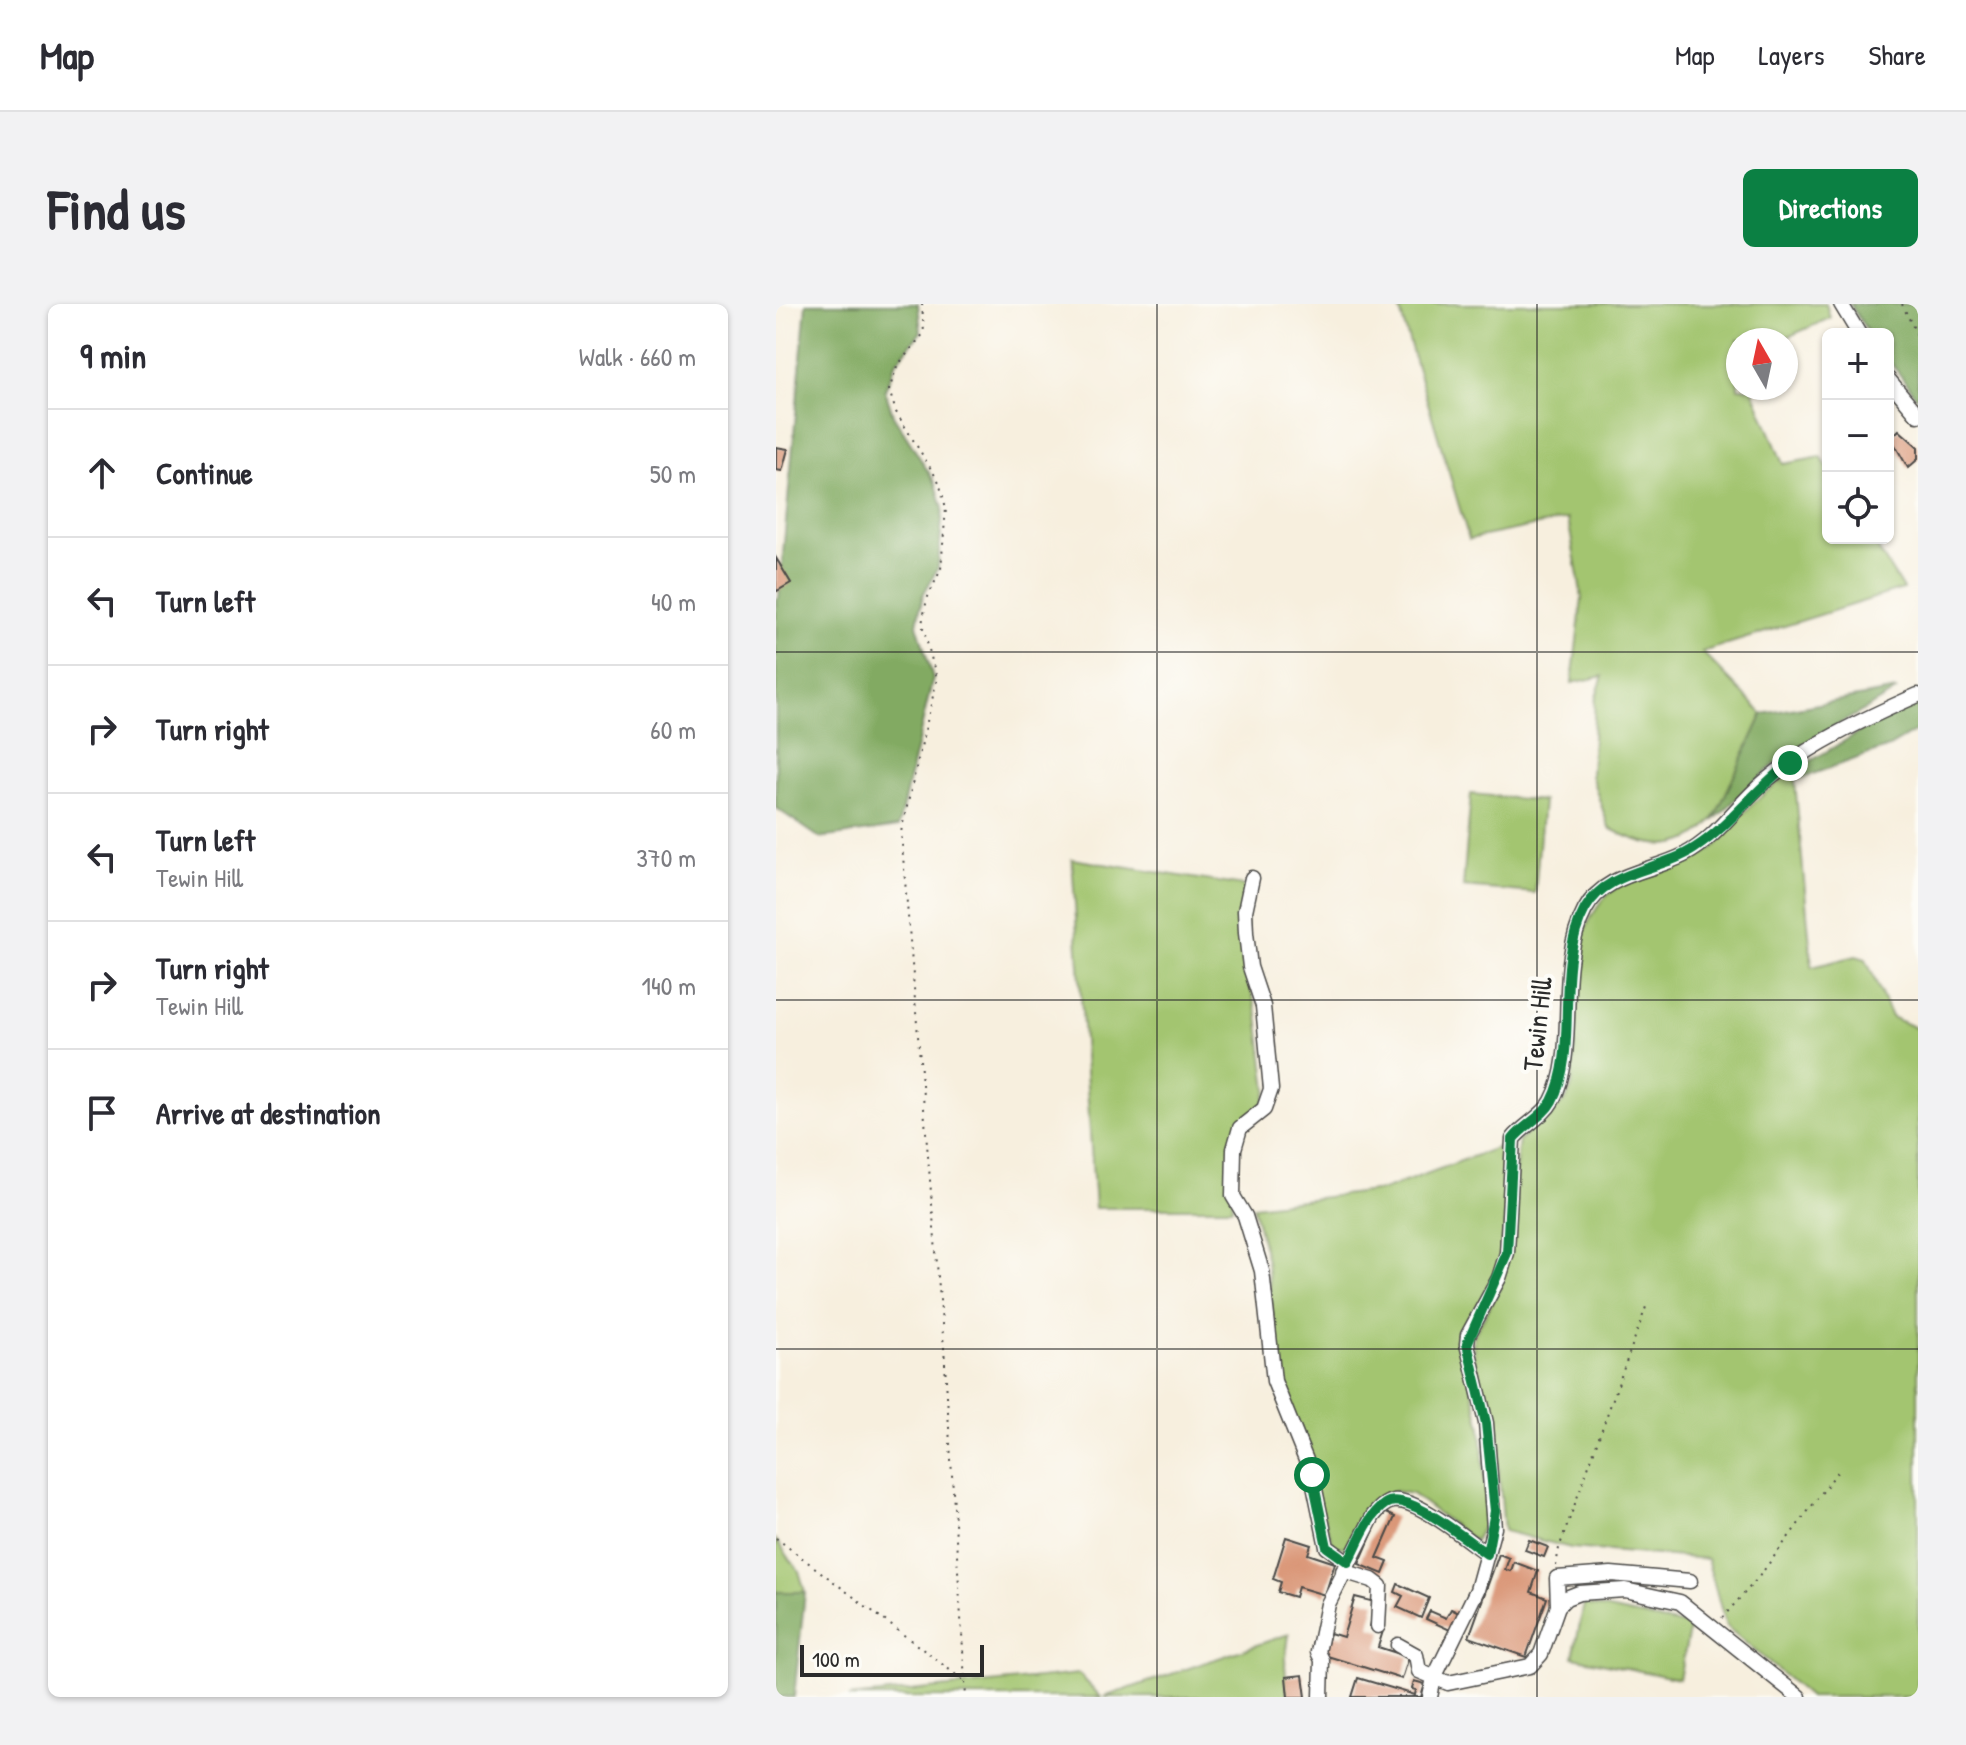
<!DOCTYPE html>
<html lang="en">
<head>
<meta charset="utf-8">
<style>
  body { margin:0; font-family:"Patrick Hand",sans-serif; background:#f2f2f3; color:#2b2b33 }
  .controls { position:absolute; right:24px; top:24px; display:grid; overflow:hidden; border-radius:12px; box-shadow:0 2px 6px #0004 }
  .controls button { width:72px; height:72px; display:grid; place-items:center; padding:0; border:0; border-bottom:2px solid #e1e1e2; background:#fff; color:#2b2b33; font:40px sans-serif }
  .compass { position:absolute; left:950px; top:24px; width:72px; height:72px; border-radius:50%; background:#fff; box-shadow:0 2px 6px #0004; rotate:351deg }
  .scale { position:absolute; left:24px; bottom:20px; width:184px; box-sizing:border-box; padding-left:8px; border:4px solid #2b2b2b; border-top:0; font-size:22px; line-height:28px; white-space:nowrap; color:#2b2b2b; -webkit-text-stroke:6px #fdfcf7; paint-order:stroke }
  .stop { position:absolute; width:24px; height:24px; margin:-18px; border:6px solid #0b8043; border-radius:50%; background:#fff }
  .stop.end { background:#0b8043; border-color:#fff; box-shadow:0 2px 8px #0008 }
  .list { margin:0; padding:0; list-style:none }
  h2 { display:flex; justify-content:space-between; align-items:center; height:104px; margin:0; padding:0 32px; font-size:34px }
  h2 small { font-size:26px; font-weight:400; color:#7c7c81 }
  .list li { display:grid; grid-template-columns:52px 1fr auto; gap:24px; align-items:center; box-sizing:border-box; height:128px; padding:0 32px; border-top:2px solid #e1e1e2 }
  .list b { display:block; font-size:30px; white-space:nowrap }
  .list p { margin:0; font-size:26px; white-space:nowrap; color:#7c7c81 }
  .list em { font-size:26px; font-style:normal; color:#7c7c81 }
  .icon { flex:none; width:44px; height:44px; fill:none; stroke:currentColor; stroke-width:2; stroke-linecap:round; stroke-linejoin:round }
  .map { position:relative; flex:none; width:1142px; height:1393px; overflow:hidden; border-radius:12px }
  header { display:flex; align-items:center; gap:48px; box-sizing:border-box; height:112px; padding:0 40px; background:#fff; border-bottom:2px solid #e1e1e2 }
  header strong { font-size:38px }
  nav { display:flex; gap:44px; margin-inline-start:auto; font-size:28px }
  .intro { display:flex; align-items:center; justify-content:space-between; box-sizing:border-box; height:192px; padding:0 48px }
  h1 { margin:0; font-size:56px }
  .button { padding:20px 36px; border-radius:12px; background:#0b8043; color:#fff; font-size:28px; font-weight:700 }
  main { display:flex; gap:48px; padding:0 48px }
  aside { flex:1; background:#fff; border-radius:12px; box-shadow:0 2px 6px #0004 }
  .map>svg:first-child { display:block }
</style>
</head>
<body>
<header>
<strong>Map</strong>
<nav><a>Map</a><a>Layers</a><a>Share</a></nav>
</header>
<div class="intro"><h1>Find us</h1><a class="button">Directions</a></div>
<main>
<aside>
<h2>9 min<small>Walk · 660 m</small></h2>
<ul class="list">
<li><svg class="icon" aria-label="ahead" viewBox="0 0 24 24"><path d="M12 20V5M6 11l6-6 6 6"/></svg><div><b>Continue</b></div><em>50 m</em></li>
<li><svg class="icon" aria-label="left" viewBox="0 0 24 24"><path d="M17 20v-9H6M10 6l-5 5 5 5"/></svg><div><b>Turn left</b></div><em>40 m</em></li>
<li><svg class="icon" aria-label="right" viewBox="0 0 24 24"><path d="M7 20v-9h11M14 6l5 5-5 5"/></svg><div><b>Turn right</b></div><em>60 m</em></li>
<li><svg class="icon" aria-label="left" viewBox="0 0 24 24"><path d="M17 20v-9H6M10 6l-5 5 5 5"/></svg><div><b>Turn left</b><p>Tewin Hill</p></div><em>370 m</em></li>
<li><svg class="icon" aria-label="right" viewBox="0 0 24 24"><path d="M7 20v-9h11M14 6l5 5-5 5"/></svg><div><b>Turn right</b><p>Tewin Hill</p></div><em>140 m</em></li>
<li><svg class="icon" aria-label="arrive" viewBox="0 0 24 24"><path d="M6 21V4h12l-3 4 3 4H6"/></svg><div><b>Arrive at destination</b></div></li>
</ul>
</aside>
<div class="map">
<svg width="1142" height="1393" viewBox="0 0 1142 1393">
  <rect width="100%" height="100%" fill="#fdfcf7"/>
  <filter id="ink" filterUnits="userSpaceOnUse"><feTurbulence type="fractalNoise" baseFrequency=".0125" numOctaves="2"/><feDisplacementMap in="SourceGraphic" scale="16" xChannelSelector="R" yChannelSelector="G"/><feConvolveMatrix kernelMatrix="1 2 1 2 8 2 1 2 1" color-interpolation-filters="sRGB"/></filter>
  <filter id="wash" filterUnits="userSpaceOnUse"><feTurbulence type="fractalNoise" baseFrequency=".006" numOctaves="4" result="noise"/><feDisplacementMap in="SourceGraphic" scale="32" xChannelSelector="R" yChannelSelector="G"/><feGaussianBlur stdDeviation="1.8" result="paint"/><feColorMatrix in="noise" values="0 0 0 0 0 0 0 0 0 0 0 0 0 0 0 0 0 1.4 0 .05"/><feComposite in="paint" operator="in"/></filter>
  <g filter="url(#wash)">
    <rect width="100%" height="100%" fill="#f7efde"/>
    <g fill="#a3c56f" stroke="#67784d" stroke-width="2">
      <path d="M622,0h428l4,14 -49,22h-43v48h14l31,76 38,-7 7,11v70h43l32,51 -201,63 61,62c-36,77 -49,169 -154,114l-18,-53 4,-75 8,-24 -31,7 10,-85 -14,-79 -99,20z"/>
      <path d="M1018,467l18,196 44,-11 10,3 25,58 27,12v668h-109l-83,-71 -19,-67 -136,-11 -67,-17 -8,-91 -22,-81 -1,-22 27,-49 19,-147 47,-41 6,-14 9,-145c31,-90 85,-49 138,-98 7,-6 13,-16 19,-24 17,-18 35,-34 56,-48z"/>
      <path d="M695,490l72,7 -8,92 -72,-6z"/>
      <path d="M296,555l172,27 6,100 8,30 9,74 -4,14 -25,20 -6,84h-137z"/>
      <path d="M728,841l1,83 -8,44 -37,64 21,92 6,90 -12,23 -63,-47 -18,-3 -28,19 -20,37h-12l-54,-161 -13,-125 -14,-55 130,-16z"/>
      <path d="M0,1236l23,31 6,21h-29z"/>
      <path d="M808,1300l106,22 -11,53 -106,-22z"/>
      <path d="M513,1330l-4,31 3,32h-184z"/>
      <path d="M303,1370l22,23h-252z"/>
    </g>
    <g fill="#82aa62" stroke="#566a46" stroke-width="2">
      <path d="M30,0h112l3,28 -26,32 -10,26 8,25 43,69 7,24 -5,60 -15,27 -6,29 16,54 -35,149 -78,11 -44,-30v-209l3,-2z"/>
      <path d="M1074,0h68v95l-30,-40v-25h-19z"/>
      <path d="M1121,386c-33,22 -70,39 -103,61 -30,19 -55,46 -81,70l50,-107z"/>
      <path d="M1142,398v28l-29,17 -93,33 -2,-9 84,-50z"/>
      <path d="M0,1288h29l-11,105h-18z"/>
    </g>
    <g id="blocks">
      <g fill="#da9778">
        <path d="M1123,126l19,17v12l-10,9 -17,-30z"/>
        <path d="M0,143l12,2 -6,22 -6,-1z"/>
        <path d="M0,254l15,25 -14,8 -1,-2z"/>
        <path d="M606,1207l13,6 -18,41 11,4 -5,12 -24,-10z"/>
        <path d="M510,1233l25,8 -3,9 27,9 -10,32 -27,-8 -3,10 -17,-5 3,-10 -8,-3z"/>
        <path d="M753,1236l19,7 -4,10 -19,-7z"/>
        <path d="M723,1250l10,4 -4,12 6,1 3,-9 24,9 -7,21 16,6 -21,59 -57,-20z"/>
        <path d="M622,1280l31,14 -8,20 -24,-11 6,-11 -8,-4z"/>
        <path d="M579,1293l20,5 -5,25 13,4 -5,16 31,10 -7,22 -78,-24 6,-22 13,4z"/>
        <path d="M675,1305l8,4 -9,17 -24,-11 4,-8 16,7z"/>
        <path d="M527,1371l3,22h-18l-2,-20z"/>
        <path d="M582,1374l57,17 1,-5 -4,-1 2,-8 11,3 -4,13h-69z"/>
      </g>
    </g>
  </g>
  <g filter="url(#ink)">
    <use href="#blocks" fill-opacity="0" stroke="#4a4846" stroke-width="2"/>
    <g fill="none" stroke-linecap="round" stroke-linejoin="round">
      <g stroke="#4a4846" stroke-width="17">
        <g id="minor">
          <path d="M1065,0l18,30"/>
          <path d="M1112,75l30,36"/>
          <path d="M476,574l-7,33 1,22 4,34 13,39 8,83 -7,20 -24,19 -6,21 -1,47 12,20 17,55 12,110 38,94 15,72 21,15"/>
          <path d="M567,1267l29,9 8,6 -2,40"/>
          <path d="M782,1302l-1,-28 54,-4 79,7"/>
          <path d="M622,1341l18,10 3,16 29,12 82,-17 11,-12 17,-48 8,-8 13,-5 46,-3 55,12 119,95"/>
          <path d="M545,1393l1,-37 -4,-8 10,-48 45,-88c6,-7 11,-13 20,-15 24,-3 74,39 94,53"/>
          <path d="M654,1393l4,-19 43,-88 17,-62 -8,-105 -19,-79 1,-9 31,-57 8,-25 6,-114c11,-14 31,-23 39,-38 28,-53 2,-132 33,-191 19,-37 66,-38 99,-55 33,-17 52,-49 80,-73 44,-37 102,-64 154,-87"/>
        </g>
      </g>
      <g stroke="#4a4846" stroke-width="2" stroke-dasharray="2 6" stroke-linecap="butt">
        <path d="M146,0l2,29 -27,33 -8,24 7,22 43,70 7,26 -5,61 -14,30 -5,25 15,55 -36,153 43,516 22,349"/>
        <path d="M1126,0l16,33"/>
        <path d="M0,1234l187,142"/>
        <path d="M780,1262l3,-18 87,-241"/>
        <path d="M946,1314l36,-40 80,-107"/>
      </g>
      <use href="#minor" stroke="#fff" stroke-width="14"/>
    </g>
  </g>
  <g fill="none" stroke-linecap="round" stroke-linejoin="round" filter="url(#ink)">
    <path stroke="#0b8043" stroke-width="10" d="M536,1171l15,72 21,15c10,-18 19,-46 37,-58 22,-15 82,37 102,50l8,-43 -9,-88 -19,-79 40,-91 6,-114c11,-14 31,-23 39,-38 28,-54 1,-133 33,-192 22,-40 76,-38 110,-61 36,-23 61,-60 95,-85"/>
  </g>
  <path fill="none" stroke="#2b2b2b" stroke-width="2" stroke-opacity="0.55" d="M381,0v1393M761,0v1393M0,348h1142M0,696h1142M0,1045h1142"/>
  <g text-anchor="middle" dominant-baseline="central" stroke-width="8" stroke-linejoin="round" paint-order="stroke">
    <g font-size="28" fill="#2b2b2b" stroke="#fdfcf7">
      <text transform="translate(761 720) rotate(-84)">Tewin Hill</text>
    </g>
  </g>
</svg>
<div class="controls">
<button>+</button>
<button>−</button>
<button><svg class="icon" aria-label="locate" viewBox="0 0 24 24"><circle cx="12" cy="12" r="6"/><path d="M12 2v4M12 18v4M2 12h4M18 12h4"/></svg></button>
</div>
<svg class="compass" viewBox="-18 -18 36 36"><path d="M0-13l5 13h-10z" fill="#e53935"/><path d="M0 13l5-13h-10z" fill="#7c7c81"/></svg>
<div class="scale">100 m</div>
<div class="stop" style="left:536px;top:1171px"></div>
<div class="stop end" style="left:1014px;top:459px"></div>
</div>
</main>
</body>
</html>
